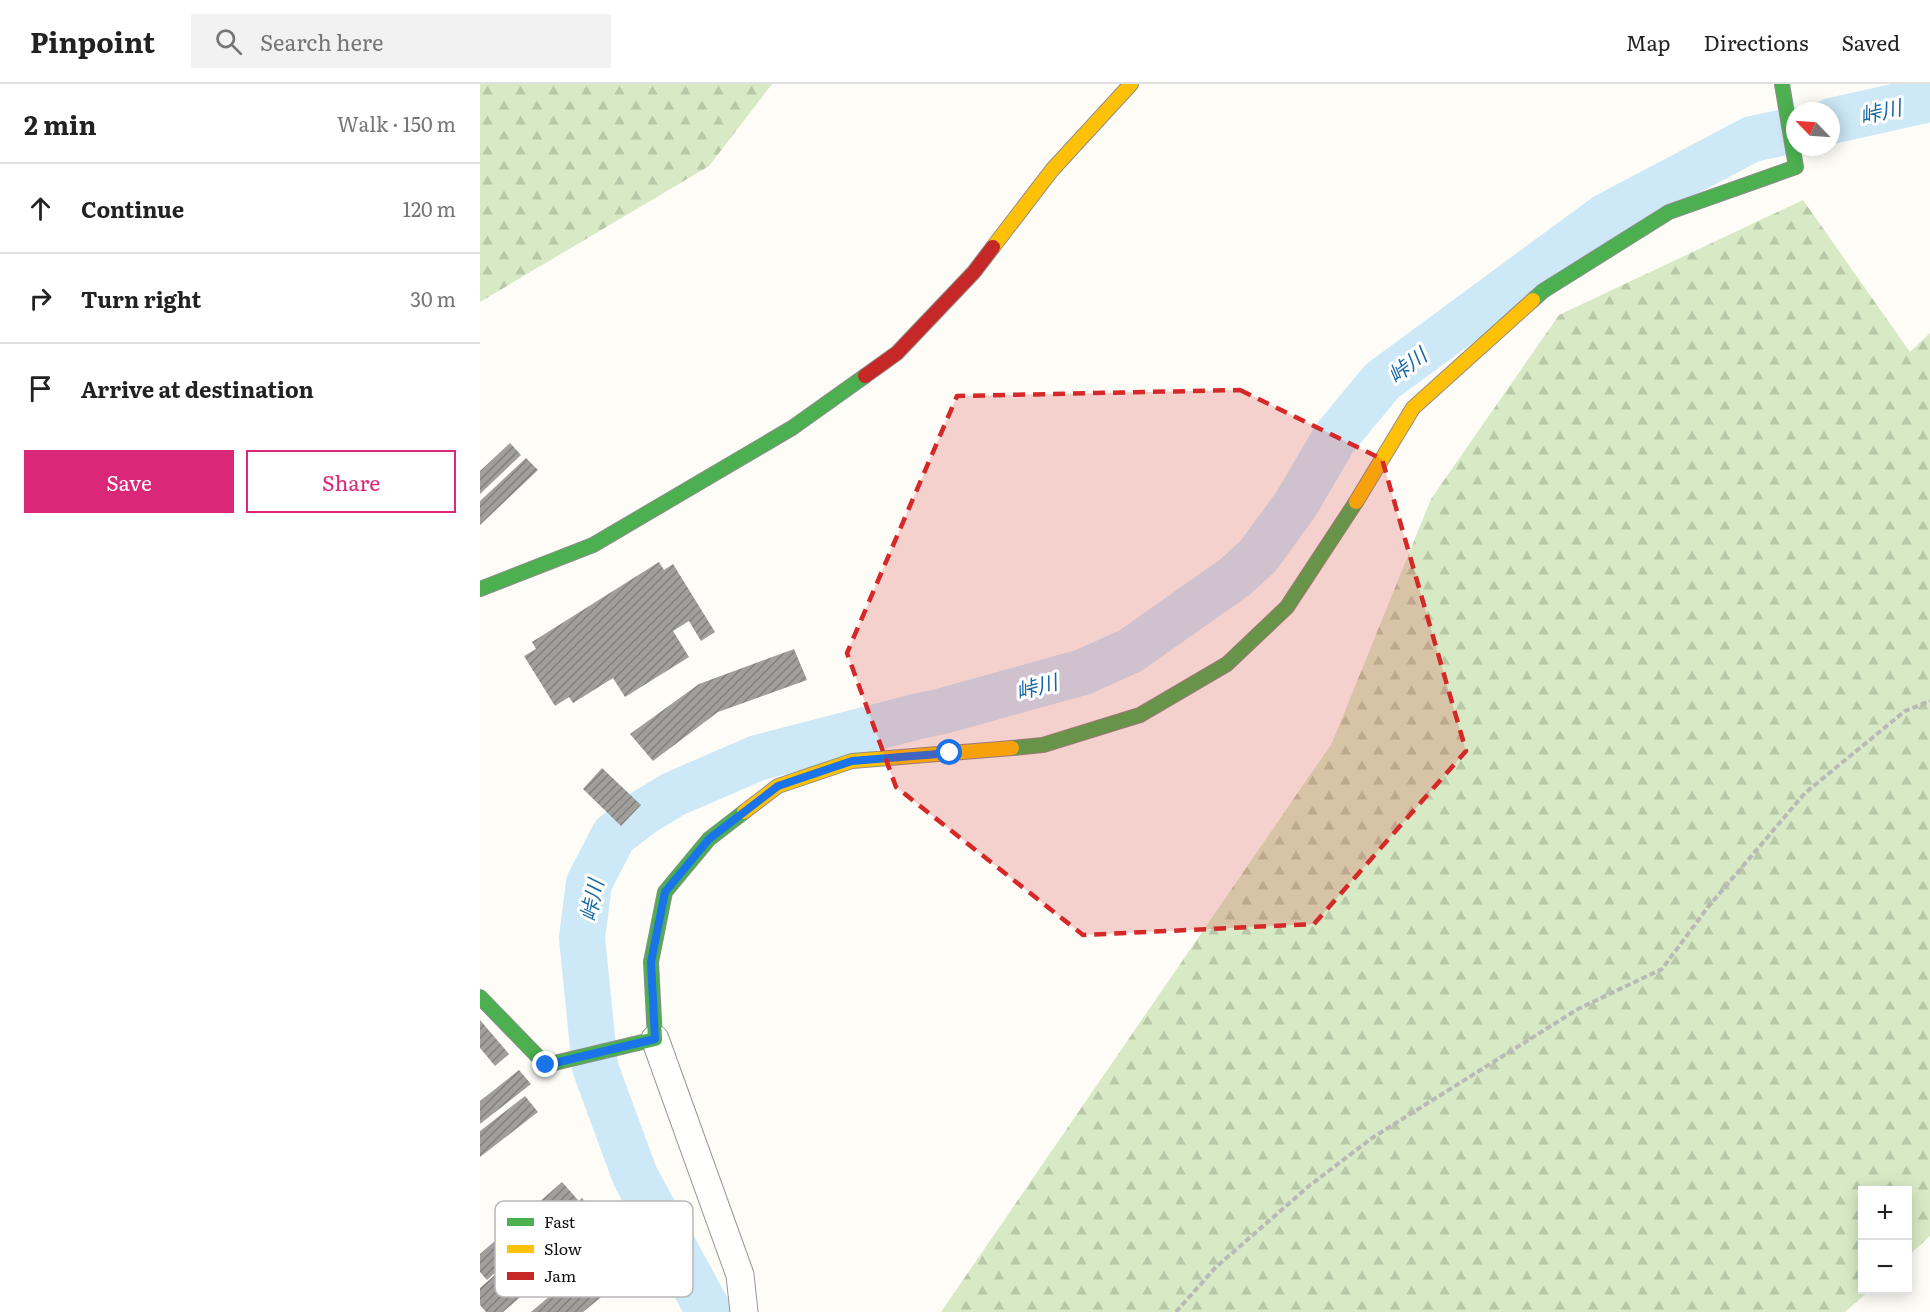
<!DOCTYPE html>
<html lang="en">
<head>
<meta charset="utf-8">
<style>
  body { margin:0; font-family:Literata,"Noto Sans JP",serif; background:#f2f2f2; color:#222 }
  .controls { position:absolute; right:18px; bottom:18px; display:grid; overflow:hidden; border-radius:0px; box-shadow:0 3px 15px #0003 }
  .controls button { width:54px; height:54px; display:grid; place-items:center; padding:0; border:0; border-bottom:2px solid #e0e0e0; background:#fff; color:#222; font:30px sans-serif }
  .compass { position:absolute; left:1306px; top:18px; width:54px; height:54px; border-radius:50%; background:#fff; box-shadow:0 3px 15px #0003; rotate:295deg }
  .stop { position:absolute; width:18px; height:18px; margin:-14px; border:4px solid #1a73e8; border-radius:50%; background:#fff }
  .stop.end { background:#1a73e8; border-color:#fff; box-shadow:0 2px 6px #0008 }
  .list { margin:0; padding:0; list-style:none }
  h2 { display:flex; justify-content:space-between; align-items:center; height:78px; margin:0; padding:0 24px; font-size:26px }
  h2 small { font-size:20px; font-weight:400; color:#767676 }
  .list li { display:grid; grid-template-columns:39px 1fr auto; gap:18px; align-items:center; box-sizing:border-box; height:90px; padding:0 24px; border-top:2px solid #e0e0e0 }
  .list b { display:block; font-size:22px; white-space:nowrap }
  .list em { font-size:20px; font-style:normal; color:#767676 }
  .actions { display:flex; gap:12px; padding:18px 24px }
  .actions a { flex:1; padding:14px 0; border:2px solid #db2777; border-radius:0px; text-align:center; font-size:21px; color:#db2777 }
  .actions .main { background:#db2777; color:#fff }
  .icon { flex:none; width:33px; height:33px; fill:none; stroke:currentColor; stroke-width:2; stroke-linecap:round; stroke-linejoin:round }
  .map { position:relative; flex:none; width:1450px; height:1228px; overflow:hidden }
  header { display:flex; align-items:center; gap:36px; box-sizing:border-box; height:84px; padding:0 30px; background:#fff; border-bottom:2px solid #e0e0e0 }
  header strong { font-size:28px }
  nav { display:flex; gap:33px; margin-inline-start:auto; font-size:21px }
  .search { width:420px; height:54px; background:#f2f2f2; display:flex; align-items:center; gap:15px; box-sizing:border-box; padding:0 21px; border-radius:0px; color:#767676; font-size:22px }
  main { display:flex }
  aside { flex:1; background:#fff }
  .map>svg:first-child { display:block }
</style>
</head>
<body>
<header>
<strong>Pinpoint</strong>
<div class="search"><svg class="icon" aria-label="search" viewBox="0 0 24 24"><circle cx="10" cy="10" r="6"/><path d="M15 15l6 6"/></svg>Search here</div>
<nav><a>Map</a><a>Directions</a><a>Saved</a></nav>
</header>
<main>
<aside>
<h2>2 min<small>Walk · 150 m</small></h2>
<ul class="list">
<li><svg class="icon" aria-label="ahead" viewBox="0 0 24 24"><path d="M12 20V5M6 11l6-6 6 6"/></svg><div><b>Continue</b></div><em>120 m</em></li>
<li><svg class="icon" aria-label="right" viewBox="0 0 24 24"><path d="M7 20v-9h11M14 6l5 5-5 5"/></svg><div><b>Turn right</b></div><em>30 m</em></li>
<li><svg class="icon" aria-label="arrive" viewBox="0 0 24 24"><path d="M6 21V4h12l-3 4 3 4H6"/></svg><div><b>Arrive at destination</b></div></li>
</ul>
<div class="actions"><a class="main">Save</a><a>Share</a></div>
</aside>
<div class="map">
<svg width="1450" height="1228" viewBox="0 0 1450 1228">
  <defs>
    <pattern id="forest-firs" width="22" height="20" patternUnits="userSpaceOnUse" patternTransform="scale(1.5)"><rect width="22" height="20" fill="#d8eac5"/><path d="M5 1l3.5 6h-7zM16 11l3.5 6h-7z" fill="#b8c8a8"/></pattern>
    <pattern id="building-hatch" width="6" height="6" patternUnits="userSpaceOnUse" patternTransform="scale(1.5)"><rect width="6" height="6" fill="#a19f9c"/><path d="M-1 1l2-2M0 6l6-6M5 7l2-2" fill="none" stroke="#82807e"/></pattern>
  </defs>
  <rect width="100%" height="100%" fill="#fdfcf7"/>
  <g fill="url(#forest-firs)">
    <path d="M0,0h292l-63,82 -229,136z"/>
    <path d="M1323,116l107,152 20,-19v903l-22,20v-66h-46v100h8l-25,22h-904l391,-569 99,-244 128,-184z"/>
  </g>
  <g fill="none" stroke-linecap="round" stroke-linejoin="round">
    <g stroke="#cde8f7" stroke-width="46">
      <path d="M1351,37l99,-22"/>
      <path d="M229,1228l-74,-136 -40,-109 -13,-129 7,-55 25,-48 30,-23 30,-18 83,-36 162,-42 20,-4 144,-40 47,-21 105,-74 23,-21 38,-52 38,-65 48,-58 224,-165 146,-77 43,-9"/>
    </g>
  </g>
  <g fill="url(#building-hatch)">
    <path d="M30,359l11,12 -41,39v-23z"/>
    <path d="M46,374l12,12 -58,55v-24z"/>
    <path d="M179,478l5,8 9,-6 42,68 -14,9 -12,-20 -16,10 16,26 -64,40 -12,-19 -40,25 -4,-6 -14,9 -31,-50 12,-7 -4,-7z"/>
    <path d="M314,565l13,31 -89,32 -65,49 -23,-27 69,-50z"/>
    <path d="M122,684l39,37 -20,21 -38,-37z"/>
    <path d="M0,936l29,34 -14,12 -15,-18z"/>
    <path d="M39,986l12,14 -51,40v-23z"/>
    <path d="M45,1012l13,16 -58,45v-26z"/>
    <path d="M82,1098l16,18 -91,80 -7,-8v-18z"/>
    <path d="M102,1114l22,26 -101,88h-17l-6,-7v-17z"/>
    <path d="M109,1179l22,26 -28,23h-52z"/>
  </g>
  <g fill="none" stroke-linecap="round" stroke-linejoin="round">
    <g stroke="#979795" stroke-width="29">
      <path id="street" d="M175,955l85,236 4,37"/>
    </g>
    <g stroke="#8e8d8b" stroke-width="16">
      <g id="fast">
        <path d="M1053,216l10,-9 126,-79 127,-45 -14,-83"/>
        <path d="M0,505l113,-44 199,-117 73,-52"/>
        <path d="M532,664l31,-3 97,-30 87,-51 60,-57 69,-105"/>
        <path d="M0,913l66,68 109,-26 -4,-77 14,-70 44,-53 35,-27"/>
      </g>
    </g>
    <g stroke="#8e8d8b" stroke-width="16">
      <g id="slow">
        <path d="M513,163l59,-77 79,-86"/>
        <path d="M876,418l57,-94 120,-108"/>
        <path d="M264,728l34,-26 74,-25 160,-13"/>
      </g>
    </g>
    <g stroke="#8e8d8b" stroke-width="16">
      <path id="jam" d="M385,292l32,-23 77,-81 19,-25"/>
    </g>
    <path stroke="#b9b9b8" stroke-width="4" stroke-dasharray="6 3" stroke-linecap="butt" d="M696,1228l39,-44 94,-82 63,-48 206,-129 84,-40 46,-62 97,-114 100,-82 25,-10"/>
    <use href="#street" stroke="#fffffe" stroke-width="27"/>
    <use href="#fast" stroke="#4caf50" stroke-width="14"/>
    <use href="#slow" stroke="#ffc107" stroke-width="14"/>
    <use href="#jam" stroke="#c62828" stroke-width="14"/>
  </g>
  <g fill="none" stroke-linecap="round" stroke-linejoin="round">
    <path stroke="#1a73e8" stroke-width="8" d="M66,981l109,-26 -4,-77 14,-70 44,-53 69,-53 74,-25 98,-8"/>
  </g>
  <path fill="#d62828" fill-opacity="0.2" stroke="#d62828" stroke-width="4.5" stroke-dasharray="12 8" stroke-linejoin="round" d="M760,306l142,69 84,292 -152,173 -231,11 -187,-148 -49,-134 110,-257z"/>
  <g text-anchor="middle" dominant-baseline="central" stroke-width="6" stroke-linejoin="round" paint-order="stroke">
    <g font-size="21" font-style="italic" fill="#1768a6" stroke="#fff">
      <text transform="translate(1400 26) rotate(-13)">峠川</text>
      <text transform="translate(926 280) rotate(-37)">峠川</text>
      <text transform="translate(556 601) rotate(-15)">峠川</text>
      <text transform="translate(110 816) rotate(-78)">峠川</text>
    </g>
  </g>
  <rect x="15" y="1117" width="198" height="96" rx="9" fill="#fff" stroke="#b8b8b8" stroke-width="1.5"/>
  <rect x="27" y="1134" width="27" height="8" fill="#4caf50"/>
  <rect x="27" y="1161" width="27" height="8" fill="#ffc107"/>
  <rect x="27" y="1188" width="27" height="8" fill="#c62828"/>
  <g font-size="16" fill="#111">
    <text x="64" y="1144">Fast</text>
    <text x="64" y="1171">Slow</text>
    <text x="64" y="1198">Jam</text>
  </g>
</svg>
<div class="controls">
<button>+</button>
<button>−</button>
</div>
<svg class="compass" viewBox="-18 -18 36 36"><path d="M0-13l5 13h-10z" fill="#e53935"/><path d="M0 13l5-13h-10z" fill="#767676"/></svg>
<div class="stop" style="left:470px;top:669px"></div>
<div class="stop end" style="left:66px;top:981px"></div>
</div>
</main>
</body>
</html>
